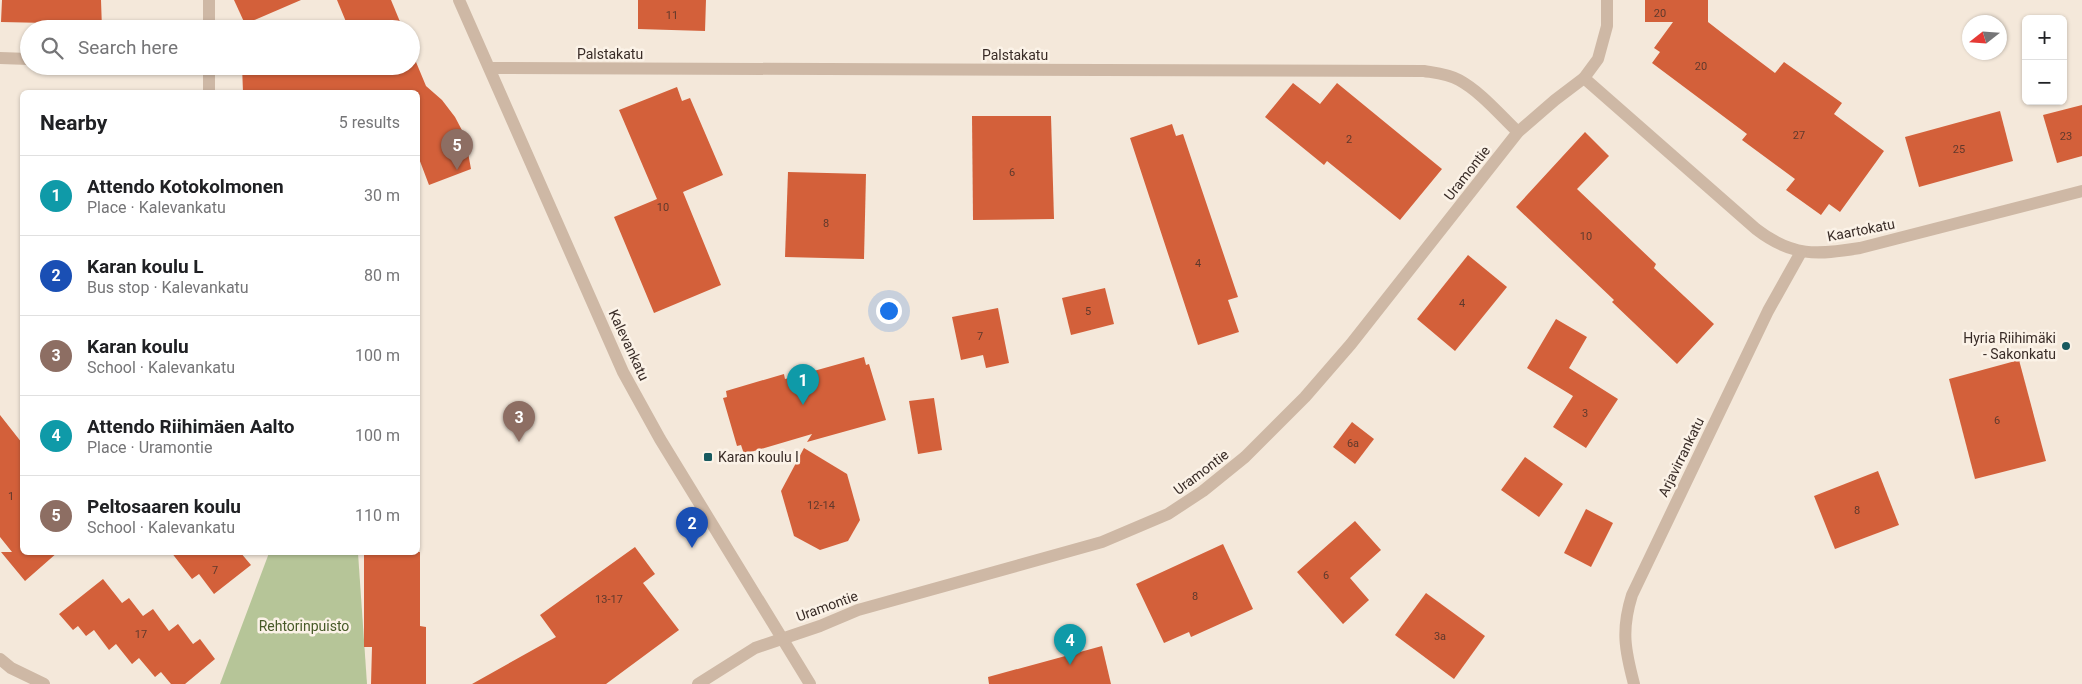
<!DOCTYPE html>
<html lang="en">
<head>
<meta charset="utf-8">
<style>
  body { margin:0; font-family:Roboto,sans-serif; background:#f2f2f2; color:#202124 }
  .controls { position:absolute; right:15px; top:15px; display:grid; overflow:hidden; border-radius:8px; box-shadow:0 1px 4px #0004 }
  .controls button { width:45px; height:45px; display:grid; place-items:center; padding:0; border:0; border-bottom:1px solid #e0e0e0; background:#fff; color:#202124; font:25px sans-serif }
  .compass { position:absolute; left:1962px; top:15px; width:45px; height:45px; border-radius:50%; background:#fff; box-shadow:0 1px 4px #0004; rotate:253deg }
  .you { position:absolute; left:888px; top:310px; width:18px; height:18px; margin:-12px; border:4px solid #fff; border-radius:50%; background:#1a73e8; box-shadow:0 0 0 8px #1a73e833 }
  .badge { display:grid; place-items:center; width:32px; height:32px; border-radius:50%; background:#185a5f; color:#fff; font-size:16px; font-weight:700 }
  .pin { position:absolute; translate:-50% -41px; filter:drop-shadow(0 1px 2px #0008) }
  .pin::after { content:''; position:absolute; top:26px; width:18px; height:15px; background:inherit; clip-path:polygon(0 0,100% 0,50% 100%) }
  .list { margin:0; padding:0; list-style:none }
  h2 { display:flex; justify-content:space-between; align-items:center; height:65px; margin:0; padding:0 20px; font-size:21px }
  h2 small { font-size:16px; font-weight:400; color:#757577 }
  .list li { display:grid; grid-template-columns:32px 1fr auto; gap:15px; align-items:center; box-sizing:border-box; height:80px; padding:0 20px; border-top:1px solid #e0e0e0 }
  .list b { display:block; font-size:19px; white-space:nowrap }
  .list p { margin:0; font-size:16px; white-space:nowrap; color:#757577 }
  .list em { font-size:16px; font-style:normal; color:#757577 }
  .icon { flex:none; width:28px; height:28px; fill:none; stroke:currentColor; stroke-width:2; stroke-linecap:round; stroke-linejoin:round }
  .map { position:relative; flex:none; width:2082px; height:684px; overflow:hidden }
  .search { position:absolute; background:#fff; box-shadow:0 1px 4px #0004; left:20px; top:20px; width:400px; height:55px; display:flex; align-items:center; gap:12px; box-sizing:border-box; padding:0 18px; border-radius:28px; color:#757577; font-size:19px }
  .panel { position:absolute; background:#fff; box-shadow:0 1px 4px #0004; left:20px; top:90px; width:400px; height:465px; border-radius:8px }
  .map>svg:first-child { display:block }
</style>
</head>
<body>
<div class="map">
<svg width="2082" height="684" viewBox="0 0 2082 684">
  <rect width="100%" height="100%" fill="#f4e8da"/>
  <path fill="#b6c598" d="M269,553h89l9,131h-147z"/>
  <g fill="#d3603a">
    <path d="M2,0h99l1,29h-55v-6l-46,-1z"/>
    <path d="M234,0h67l-56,24z"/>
    <path d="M337,0h54l12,29h-54z"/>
    <path d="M638,0h68l-1,31 -67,-2z"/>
    <path d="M1645,0h63v22l18,14 49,37 9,-11 58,41 -8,11 50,37 -44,61 -11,-8 -8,11 -35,-25 9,-11 -53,-39 5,-6 -95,-71 8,-11 -6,-4 19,-26h-28z"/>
    <path d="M411,50l15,36 16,14 13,17 10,19 6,33 -42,16 -11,-29v-64h-175l-1,-26h169z"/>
    <path d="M1293,83l27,21 17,-21 105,86 -42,51 -73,-59 -3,4 -59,-48z"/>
    <path d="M677,87l5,14 8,-3 33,77 -40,17 38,93 -67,28 -40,-96 43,-18 -38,-89z"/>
    <path d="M2082,105v51l-25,7 -14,-48z"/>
    <path d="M2000,111l13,50 -94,26 -14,-50z"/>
    <path d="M972,116h79l3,103 -81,1z"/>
    <path d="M1172,124l4,12 7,-2 55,163 -10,3 11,32 -41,13 -68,-207z"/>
    <path d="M1585,132l24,24 -32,33 79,75 -2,4 60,56 -37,40 -65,-62 2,-2 -98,-93z"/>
    <path d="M788,172l78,2 -2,85 -79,-2z"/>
    <path d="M1468,255l39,32 -52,64 -38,-32z"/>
    <path d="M1105,288l9,36 -43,11 -9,-37z"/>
    <path d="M998,308l11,55 -23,5 -3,-13 -22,5 -9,-43z"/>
    <path d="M1556,319l31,18 -18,31 49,31 -32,49 -33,-21 20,-31 -46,-28z"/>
    <path d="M864,357l2,8 3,-1 17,56 -79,22 5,-8 -68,20 -3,-9 -4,1 -14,-48 4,-1 -1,-6 58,-17 1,5z"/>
    <path d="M2019,360l27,101 -71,18 -26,-100z"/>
    <path d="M934,398l8,52 -24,4 -9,-53z"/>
    <path d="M0,415l22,28v109h36l-33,29 -24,-29h11l-12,-15z"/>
    <path d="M1352,422l22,17 -19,25 -22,-17z"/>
    <path d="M804,448l43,26 13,46 -12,21 -28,9 -26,-14 -13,-45z"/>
    <path d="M1525,457l38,27 -24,33 -38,-27z"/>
    <path d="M1878,471l21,54 -64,24 -21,-53z"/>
    <path d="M1586,509l27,14 -22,44 -27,-14z"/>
    <path d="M1355,521l26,29 -31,28 19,22 -26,24 -46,-52z"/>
    <path d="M1223,544l30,65 -62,28 -2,-5 -25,11 -28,-59z"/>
    <path d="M635,547l20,27 -12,9 36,47 -73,54h-134l84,-47 -16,-22z"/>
    <path d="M171,552h69l11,13 -37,29 -15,-20 -7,5z"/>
    <path d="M364,552h56v74l6,1v57h-55l1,-37h-8z"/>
    <path d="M103,579l19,24 7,-5 14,18 10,-7 16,22 9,-7 15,20 7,-5 15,20 -30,25h-14l-10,-12 -6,5 -16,-19 -7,6 -16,-20 -7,6 -15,-20 -8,6 -8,-10 -5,4 -14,-16z"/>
    <path d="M1426,593l59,43 -31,43 -59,-44z"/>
    <path d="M1102,646l9,38h-122l-1,-7z"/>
  </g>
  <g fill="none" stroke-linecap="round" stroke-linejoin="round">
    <g stroke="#ceb8a5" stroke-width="12">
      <path d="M459,0l164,372 37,67 150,245"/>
      <path d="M209,29v-29"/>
      <path d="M0,58l29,1"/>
      <path d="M490,68l934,3c12,2 24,3 35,9 22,12 41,35 59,52"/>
      <path d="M1584,78l172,151c36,28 61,26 104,19l222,-57"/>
      <path d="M209,92v-26"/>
      <path d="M0,659l11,9 33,16"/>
      <path d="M698,684l57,-36 65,-22 38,-16 244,-68 66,-28 35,-23 42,-34 60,-60 46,-53 167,-212 37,-32 29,-22 14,-19 9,-33v-26"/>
      <path d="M1634,684c-9,-34 -13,-54 -2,-89l136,-284 33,-59"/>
    </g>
  </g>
  <g fill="#185a5f" stroke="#fbf2e7" stroke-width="2">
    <circle cx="2066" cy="346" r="5"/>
    <rect x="703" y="452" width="10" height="10" rx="2.5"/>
  </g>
  <g text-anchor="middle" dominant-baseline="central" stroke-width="5" stroke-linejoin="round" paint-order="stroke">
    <g font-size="11" fill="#60392c">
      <text x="1660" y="13">20</text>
      <text x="672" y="15">11</text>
      <text x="1701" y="66">20</text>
      <text x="1799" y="135">27</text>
      <text x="2066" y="136">23</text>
      <text x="1349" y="139">2</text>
      <text x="1959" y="149">25</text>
      <text x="1012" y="172">6</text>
      <text x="663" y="207">10</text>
      <text x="826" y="223">8</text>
      <text x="1586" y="236">10</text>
      <text x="1198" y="263">4</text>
      <text x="1462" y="303">4</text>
      <text x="1088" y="311">5</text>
      <text x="980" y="336">7</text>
      <text x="1585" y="413">3</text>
      <text x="1997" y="420">6</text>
      <text x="1353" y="443">6a</text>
      <text x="11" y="496">1</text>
      <text x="821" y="505">12-14</text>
      <text x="1857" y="510">8</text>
      <text x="215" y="570">7</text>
      <text x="1326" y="575">6</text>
      <text x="1195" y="596">8</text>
      <text x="609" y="599">13-17</text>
      <text x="141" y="634">17</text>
      <text x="1440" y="636">3a</text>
    </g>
    <g font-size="14" fill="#392c27" stroke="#fbf2e7">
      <text x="610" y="54">Palstakatu</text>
      <text x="1015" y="55">Palstakatu</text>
      <text transform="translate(1467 173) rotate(-52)">Uramontie</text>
      <text transform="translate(1861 230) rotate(-11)">Kaartokatu</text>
      <text transform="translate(629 345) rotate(65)">Kalevankatu</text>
      <text transform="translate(1681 457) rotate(-64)">Arjavirrankatu</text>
      <text transform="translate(1201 472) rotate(-37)">Uramontie</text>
      <text transform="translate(827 606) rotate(-20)">Uramontie</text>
    </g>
    <g font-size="14" fill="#392c27" stroke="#fbf2e7" text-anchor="end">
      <text x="2056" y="338">Hyria Riihimäki<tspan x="2056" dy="16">- Sakonkatu</tspan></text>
      <text x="718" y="457" text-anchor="start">Karan koulu I</text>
    </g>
    <g font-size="14" fill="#475a28" stroke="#fbf2e7">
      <text x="304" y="626">Rehtorinpuisto</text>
    </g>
  </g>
</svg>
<div class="controls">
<button>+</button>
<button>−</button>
</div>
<svg class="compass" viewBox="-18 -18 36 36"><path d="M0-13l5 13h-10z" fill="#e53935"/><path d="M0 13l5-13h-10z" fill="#757577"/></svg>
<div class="you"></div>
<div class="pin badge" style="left:803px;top:405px;background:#0f9aa8">1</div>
<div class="pin badge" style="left:692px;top:548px;background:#1a4fb4">2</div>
<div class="pin badge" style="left:519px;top:442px;background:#8d6e63">3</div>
<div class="pin badge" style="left:1070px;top:665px;background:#0f9aa8">4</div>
<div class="pin badge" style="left:457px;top:170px;background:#8d6e63">5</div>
<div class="search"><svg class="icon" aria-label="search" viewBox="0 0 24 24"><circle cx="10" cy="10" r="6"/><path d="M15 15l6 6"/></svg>Search here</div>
<section class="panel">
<h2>Nearby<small>5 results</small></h2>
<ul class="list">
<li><span class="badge" style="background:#0f9aa8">1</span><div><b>Attendo Kotokolmonen</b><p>Place · Kalevankatu</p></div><em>30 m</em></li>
<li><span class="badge" style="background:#1a4fb4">2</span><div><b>Karan koulu L</b><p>Bus stop · Kalevankatu</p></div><em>80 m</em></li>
<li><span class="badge" style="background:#8d6e63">3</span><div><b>Karan koulu</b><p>School · Kalevankatu</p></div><em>100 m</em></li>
<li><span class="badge" style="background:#0f9aa8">4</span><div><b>Attendo Riihimäen Aalto</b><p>Place · Uramontie</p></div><em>100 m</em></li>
<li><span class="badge" style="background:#8d6e63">5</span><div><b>Peltosaaren koulu</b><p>School · Kalevankatu</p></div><em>110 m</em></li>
</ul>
</section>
</div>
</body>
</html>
